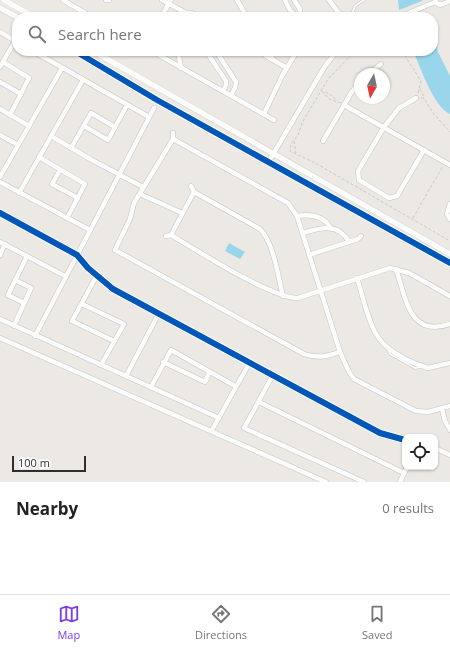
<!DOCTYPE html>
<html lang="en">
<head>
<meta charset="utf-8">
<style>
  body { margin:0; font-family:"Open Sans",sans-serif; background:#f6f6f6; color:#222 }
  .controls { position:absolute; right:12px; bottom:12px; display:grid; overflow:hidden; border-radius:8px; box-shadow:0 1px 3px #0004 }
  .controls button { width:36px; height:36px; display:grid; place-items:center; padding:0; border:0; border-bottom:1px solid #e0e0e0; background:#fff; color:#222; font:20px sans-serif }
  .compass { position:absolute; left:354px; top:68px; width:36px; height:36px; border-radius:50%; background:#fff; box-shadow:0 1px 3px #0004; rotate:189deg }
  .scale { position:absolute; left:12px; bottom:10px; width:74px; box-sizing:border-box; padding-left:4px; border:2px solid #2e2e2e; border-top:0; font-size:11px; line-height:14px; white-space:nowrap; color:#2e2e2e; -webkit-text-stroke:3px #fff; paint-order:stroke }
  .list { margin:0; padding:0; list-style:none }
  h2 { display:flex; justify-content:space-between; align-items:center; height:52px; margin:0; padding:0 16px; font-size:17px }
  h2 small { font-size:13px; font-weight:400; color:#767676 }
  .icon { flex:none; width:22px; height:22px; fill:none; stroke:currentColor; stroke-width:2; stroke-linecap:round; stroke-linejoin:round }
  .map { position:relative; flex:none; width:450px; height:482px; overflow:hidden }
  .search { position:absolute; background:#fff; box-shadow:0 1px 3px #0004; left:12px; right:12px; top:12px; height:44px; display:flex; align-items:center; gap:10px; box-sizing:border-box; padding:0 14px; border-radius:16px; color:#767676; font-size:15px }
  .sheet { height:112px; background:#fff }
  nav { display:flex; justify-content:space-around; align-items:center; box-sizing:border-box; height:56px; border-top:1px solid #e0e0e0; background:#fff; font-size:11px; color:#767676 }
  nav a { display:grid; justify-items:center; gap:2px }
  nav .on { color:#7c3aed }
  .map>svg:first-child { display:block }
</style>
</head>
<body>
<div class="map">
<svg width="450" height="482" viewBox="0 0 450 482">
  <rect width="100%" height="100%" fill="#ece8e4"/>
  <g fill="#99d6ec">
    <path d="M398,0h24l6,17h-28z"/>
    <path d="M433,33l5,19 12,24v38c-17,-8 -29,-46 -37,-63h20z"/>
    <path d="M229,243l16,9 -5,7 -15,-8z"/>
  </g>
  <path fill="#ece8e4" d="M424,0l4,11 -14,6h-15l-2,-6z"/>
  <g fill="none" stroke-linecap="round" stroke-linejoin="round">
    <g stroke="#c5c4c5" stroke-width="3">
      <g id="service">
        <path d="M356,17l-3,-6 2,-5 9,-6"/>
        <path d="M388,349l2,5 25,14 7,-1"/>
      </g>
    </g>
    <g stroke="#c5c4c5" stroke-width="5.5">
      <g id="minor">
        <path d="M63,0l29,17"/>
        <path d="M106,0h3"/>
        <path d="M162,0l24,13h6l4,4"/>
        <path d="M237,0l10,17"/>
        <path d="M285,0l5,10 7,7"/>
        <path d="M294,0l6,9v8"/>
        <path d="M329,0l9,12 7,5"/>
        <path d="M435,2l5,3 10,-4"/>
        <path d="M161,17l10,-17"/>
        <path d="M331,17l7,-5"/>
        <path d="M399,17l36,-15 1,-2"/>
        <path d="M0,32l17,10"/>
        <path d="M33,51l116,66"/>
        <path d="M152,51l122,69"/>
        <path d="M178,51l3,17"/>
        <path d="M206,51l20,30v4l-3,6"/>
        <path d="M216,51l20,31 -1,6 -4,7"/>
        <path d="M262,51l4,5 21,12"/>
        <path d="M272,59v-8"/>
        <path d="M3,62l26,16 -19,37"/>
        <path d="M0,67l15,-26"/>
        <path d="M368,74l13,-10"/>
        <path d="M0,82l21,12"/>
        <path d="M416,98l-17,10 -15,19 -26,44 1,9 30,18 8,-2 27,-46"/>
        <path d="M344,105l106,60"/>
        <path d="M0,109l29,17"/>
        <path d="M264,114l18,-38 15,-25"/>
        <path d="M84,126l24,14 19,-35"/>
        <path d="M173,133v6l-39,64 -4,16 -15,31 189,104c14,5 23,2 36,-2"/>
        <path d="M0,135l18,10"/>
        <path d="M51,136l39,23 53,28"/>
        <path d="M173,139l115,64 9,13 43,136 9,20 5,7 62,32 12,1 22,-6"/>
        <path d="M323,141l28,-48 9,-11"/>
        <path d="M71,148l20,-35 24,14"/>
        <path d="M39,157l46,27 -18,34"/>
        <path d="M269,161l56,-95 12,-15"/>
        <path d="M60,170l-8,14 26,14"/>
        <path d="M0,177l62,-109"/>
        <path d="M0,182l90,48"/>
        <path d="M191,186l3,6 66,37c14,14 18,48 23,67"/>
        <path d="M19,193l64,-113"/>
        <path d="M140,194l42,19"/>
        <path d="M450,204l-3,10 3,5"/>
        <path d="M0,213l77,42 11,13 25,21 267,144 25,7"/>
        <path d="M297,216c12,-2 26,-1 33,11"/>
        <path d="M303,233c17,-5 35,-11 46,9"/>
        <path d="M171,235l23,-43"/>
        <path d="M166,236l5,-1c25,15 102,64 127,63l92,-30 19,5 41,23"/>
        <path d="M0,242l65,34"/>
        <path d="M0,255l5,-11"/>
        <path d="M309,255l49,-16 3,-3"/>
        <path d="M396,269c10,29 13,69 54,55"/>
        <path d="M96,277l-24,44 42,20"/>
        <path d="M357,278c6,18 11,45 21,59 10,15 33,26 50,31l22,-5"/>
        <path d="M24,303l-16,-8 19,-39"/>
        <path d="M82,304l42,20 -23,41"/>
        <path d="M0,319l219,99"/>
        <path d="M14,326l17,-38 -16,-8"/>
        <path d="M35,336l119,-228"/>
        <path d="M0,338l326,144"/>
        <path d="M163,362l42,20 4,-9"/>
        <path d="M273,375l-29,53 120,54"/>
        <path d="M126,376l33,-63"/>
        <path d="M151,387l20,-37 64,36"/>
        <path d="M259,402l145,71"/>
        <path d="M442,409l3,12 5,9"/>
        <path d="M213,428l37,-66"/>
        <path d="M435,448l15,7"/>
        <path d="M400,482l7,-15"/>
      </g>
    </g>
    <g stroke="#c5c4c5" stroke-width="6">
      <g id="tertiary">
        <path d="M4,0l30,17"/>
        <path d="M0,8l17,9"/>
        <path d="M75,51l82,49 293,163"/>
        <path d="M93,51l357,203"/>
      </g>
    </g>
    <g stroke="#c9c9c8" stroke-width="1" stroke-dasharray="3 2" stroke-linecap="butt">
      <path d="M355,51l-27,28 -26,44 -4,12 -7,9 -1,7 27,13 133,77"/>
      <path d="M402,51l19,30 -3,12"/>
      <path d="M420,89l4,8"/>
      <path d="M322,91l7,8 12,4"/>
      <path d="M325,92l8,4 3,4"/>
      <path d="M421,98h3l9,15 17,19"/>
      <path d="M294,141l2,12"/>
      <path d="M413,218l30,-52"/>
    </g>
    <use href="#service" stroke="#fcfcfb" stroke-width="2"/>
    <use href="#minor" stroke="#fcfcfb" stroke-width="4.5"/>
    <use href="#tertiary" stroke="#fcfcfb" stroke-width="5.5"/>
    <g stroke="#fff" stroke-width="8">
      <g id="cycleway">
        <path d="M75,51l82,49 293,163"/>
        <path d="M0,213l77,42 11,13 25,21 267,144 25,7"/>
      </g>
    </g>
    <use href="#cycleway" stroke="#0057b8" stroke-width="6"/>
  </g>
</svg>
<div class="controls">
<button><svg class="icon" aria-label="locate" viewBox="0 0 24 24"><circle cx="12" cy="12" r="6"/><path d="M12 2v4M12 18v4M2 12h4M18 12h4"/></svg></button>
</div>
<svg class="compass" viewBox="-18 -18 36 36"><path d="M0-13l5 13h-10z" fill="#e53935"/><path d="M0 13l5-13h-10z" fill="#767676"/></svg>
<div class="scale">100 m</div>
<div class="search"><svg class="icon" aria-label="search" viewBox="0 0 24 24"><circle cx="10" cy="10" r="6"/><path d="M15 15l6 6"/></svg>Search here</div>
</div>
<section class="sheet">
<h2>Nearby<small>0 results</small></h2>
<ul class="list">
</ul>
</section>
<nav>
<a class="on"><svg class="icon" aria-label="map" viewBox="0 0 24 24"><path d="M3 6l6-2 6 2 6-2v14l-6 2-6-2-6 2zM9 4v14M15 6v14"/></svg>Map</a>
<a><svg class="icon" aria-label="directions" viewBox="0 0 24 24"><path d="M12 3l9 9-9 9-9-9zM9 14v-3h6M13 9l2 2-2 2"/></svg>Directions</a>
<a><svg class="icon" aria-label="saved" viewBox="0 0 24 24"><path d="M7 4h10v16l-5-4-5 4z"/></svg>Saved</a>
</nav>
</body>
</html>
